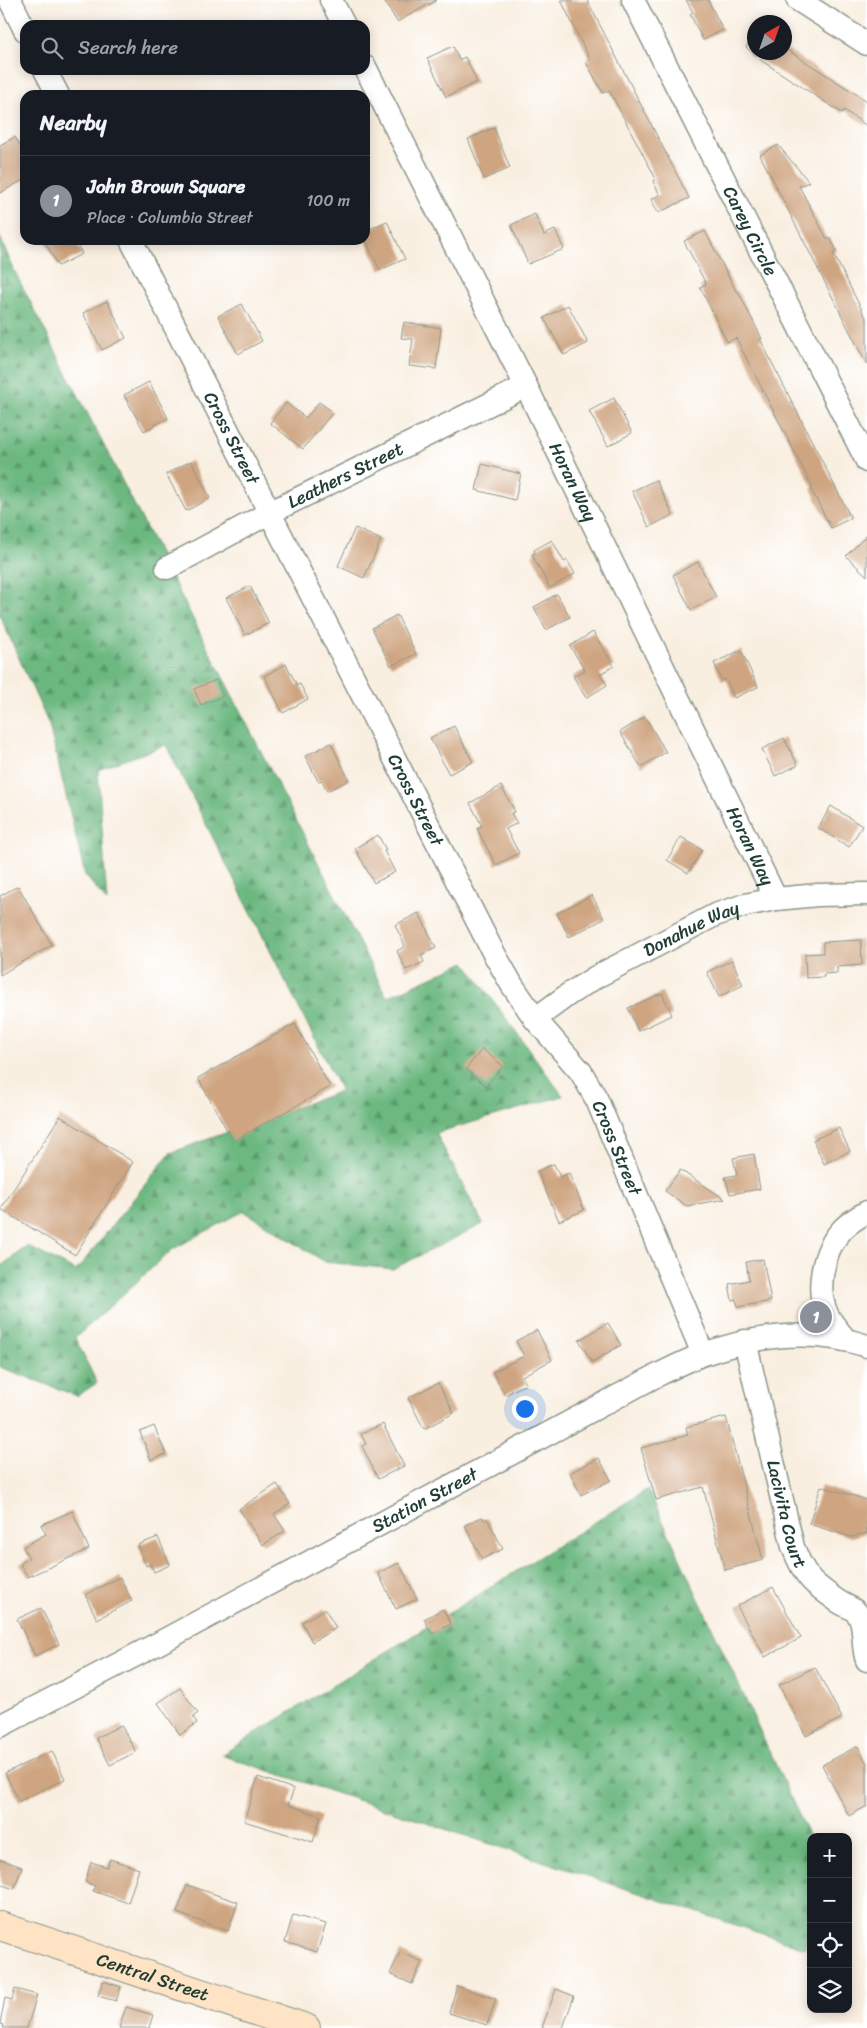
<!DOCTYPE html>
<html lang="en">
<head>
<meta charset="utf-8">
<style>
  body { margin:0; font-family:Sriracha,sans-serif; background:#242831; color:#f1f3f6 }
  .controls { position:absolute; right:15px; bottom:15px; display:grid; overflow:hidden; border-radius:10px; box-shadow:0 2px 12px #0003 }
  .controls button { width:45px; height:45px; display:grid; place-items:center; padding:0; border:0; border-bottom:1px solid #363941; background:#171b24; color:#f1f3f6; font:25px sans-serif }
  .compass { position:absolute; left:747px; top:15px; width:45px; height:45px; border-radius:50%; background:#171b24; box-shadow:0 2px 12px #0003; rotate:40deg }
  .you { position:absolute; left:524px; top:1408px; width:18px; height:18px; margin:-12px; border:4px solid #fff; border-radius:50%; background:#1a73e8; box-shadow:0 0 0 8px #1a73e833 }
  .badge { display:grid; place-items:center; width:32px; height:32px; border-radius:50%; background:#8c9099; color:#fff; font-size:16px; font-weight:700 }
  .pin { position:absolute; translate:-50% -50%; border:2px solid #fff; box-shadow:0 1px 5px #0006 }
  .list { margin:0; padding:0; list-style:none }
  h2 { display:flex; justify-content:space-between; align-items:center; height:65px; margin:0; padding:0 20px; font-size:21px }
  h2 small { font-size:16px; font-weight:400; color:#9ea1a6 }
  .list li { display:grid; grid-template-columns:32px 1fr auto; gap:15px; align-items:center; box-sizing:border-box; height:90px; padding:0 20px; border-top:1px solid #363941 }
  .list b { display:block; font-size:19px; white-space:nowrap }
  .list p { margin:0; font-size:16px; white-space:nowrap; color:#9ea1a6 }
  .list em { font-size:16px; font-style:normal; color:#9ea1a6 }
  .icon { flex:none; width:28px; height:28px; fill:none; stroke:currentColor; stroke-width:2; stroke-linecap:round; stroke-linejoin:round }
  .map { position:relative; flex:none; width:867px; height:2028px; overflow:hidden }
  .search { position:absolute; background:#171b24; box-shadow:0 2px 12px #0003; left:20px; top:20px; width:350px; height:55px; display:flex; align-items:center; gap:12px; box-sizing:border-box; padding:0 18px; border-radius:15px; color:#9ea1a6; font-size:19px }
  .panel { position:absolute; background:#171b24; box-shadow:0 2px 12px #0003; left:20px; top:90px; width:350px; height:155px; border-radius:15px }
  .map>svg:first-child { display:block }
</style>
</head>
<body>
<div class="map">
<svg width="867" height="2028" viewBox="0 0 867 2028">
  <defs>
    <pattern id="forest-firs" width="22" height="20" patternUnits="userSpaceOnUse" patternTransform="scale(1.25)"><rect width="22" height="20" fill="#6cb880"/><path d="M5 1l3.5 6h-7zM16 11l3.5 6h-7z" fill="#58976a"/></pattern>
  </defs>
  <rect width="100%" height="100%" fill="#fff"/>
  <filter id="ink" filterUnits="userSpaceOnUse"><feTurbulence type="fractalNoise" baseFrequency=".02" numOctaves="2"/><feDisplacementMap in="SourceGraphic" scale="10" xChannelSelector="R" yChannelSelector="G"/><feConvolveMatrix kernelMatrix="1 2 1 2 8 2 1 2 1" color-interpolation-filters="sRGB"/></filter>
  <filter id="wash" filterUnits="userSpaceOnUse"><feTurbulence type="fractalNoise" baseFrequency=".0096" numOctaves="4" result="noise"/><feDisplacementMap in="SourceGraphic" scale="20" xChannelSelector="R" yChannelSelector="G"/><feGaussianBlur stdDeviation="1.12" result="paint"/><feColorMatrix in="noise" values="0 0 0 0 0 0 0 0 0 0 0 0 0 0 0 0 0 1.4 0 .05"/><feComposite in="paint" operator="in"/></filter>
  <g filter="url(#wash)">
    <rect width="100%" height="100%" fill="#f9efe1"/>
    <g fill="url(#forest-firs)" stroke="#467a5a">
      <path d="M0,237l15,35 372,725 78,-35 98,134 -127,37 47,91 -90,45 -68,-7 -81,-51 -71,38 -98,89 22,45 -20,13 -77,-29v-100l27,-21 49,25 94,-118 171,-62 -175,-346 -68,25 9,132 -22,-27 -36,-150 -49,-109z"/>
      <path d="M648,1489l163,352v79l-6,28 -584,-193z"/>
    </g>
    <g id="blocks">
      <g fill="#cfa581">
        <path d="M384,0h53l-40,22z"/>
        <path d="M561,0h26l102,198 -31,15 -7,-14 9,-4 -7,-14 3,-2 -47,-89 -6,3 -17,-31 4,-2z"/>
        <path d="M686,0h22l15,30 -20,10 -13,-26 3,-2z"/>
        <path d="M754,34v18h30v-4l83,53v25l-23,-16 -2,3 -83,-54 -13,-12z"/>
        <path d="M453,46l6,14 6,-3 12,25 -31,15 -19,-39z"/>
        <path d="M494,128l16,40 -26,11 -16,-40z"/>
        <path d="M15,137l10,17v25l-25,14v-48z"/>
        <path d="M778,145l31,37 -10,4 28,53 3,-1 7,13 -4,2 34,67v45l-107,-210z"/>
        <path d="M535,214l9,21 11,-5 9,19 -36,15 -17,-39z"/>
        <path d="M387,221l18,38 -25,11 -15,-31v-8z"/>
        <path d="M705,231l31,60h2l24,48h-2l91,179 -20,10 -20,-39 2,-1 -77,-150 -9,4 -27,-55 6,-3 -22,-43z"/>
        <path d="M44,240h31l7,14 -24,12z"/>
        <path d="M107,301l19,37 -24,12 -19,-37z"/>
        <path d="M242,304l20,37 -24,13 -20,-38z"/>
        <path d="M568,305l20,38 -24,12 -20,-37z"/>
        <path d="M404,322l37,6 -5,41 -27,-3 4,-27 -12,-1z"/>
        <path d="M149,382l19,36 -24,13 -20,-36z"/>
        <path d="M614,398l18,35 -24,13 -19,-35z"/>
        <path d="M319,402l14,10 -30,37 -33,-26 16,-20 20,15z"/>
        <path d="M191,461l19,37 -24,13 -20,-37z"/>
        <path d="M482,464l39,10 -6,26 -39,-10z"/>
        <path d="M656,480l17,35 -24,12 -17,-36z"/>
        <path d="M355,528l26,12 -17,38 -26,-12z"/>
        <path d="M867,535v41l-21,-20z"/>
        <path d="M552,540l12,22 3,-2 8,14 -25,14 -18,-33 3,-2 -1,-3z"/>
        <path d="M698,562l18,35 -25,13 -18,-35z"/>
        <path d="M250,586l19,37 -24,12 -19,-37z"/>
        <path d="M557,594l13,23 -24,13 -12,-23z"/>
        <path d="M397,615l19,39 -25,12 -19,-38z"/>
        <path d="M593,632l21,34 -14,8 7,11 -21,13 -13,-22 12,-6 -15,-24z"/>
        <path d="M741,650l17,37 -24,11 -8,-19 -4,2 -8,-18z"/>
        <path d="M286,664l11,21 3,-1 8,15 -25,14 -19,-37z"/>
        <path d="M216,680l7,16 -22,9 -7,-16z"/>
        <path d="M645,717l21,35 -25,15 -21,-35z"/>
        <path d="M454,726l19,36 -24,12 -19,-36z"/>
        <path d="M784,738l14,27 -23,11 -13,-27z"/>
        <path d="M331,743l18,37 -22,11 -5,-11 -4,1 -13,-25z"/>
        <path d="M501,786l14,26 -4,1 6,10 -11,6 13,24 -23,12 -19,-36 5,-3 -12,-23z"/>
        <path d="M831,806l31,20 -13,21 -31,-19z"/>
        <path d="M378,835l8,15 -2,1 11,21 -21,11 -19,-35z"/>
        <path d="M681,837l21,13 -14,23 -21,-13z"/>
        <path d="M18,886l34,59 -52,30v-79z"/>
        <path d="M592,895l12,24 -35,18 -12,-24z"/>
        <path d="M419,913l17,35 -15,7 3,7 -18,8 -9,-19 8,-5 -10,-21z"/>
        <path d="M861,940l1,25 -25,2v6l-13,1v3l-18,1 -1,-24 18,-1v-11z"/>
        <path d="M732,960l11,25 -24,12 -12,-25z"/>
        <path d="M662,993l10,22 -34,16 -10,-23z"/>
        <path d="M295,1024l35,63 -97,54 -35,-63z"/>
        <path d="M482,1049l21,17 -17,20 -20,-17z"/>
        <path d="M60,1116l73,46 -58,93 -74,-46z"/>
        <path d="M839,1128l11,23 -26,13 -11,-24z"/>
        <path d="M754,1154l6,35 -30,5 -5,-17 12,-2 -4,-17z"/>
        <path d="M554,1164l6,13 9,-4 15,37 -25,11 -22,-50z"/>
        <path d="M680,1170l45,29 -38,7 -22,-15z"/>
        <path d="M763,1259l8,42 -33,6 -2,-8 -4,1 -3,-16 20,-4 -3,-18z"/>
        <path d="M608,1323l13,22 -29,17 -13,-22z"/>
        <path d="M537,1330l15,30 -30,16 4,8 -21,11 -12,-23 31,-16 -8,-15z"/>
        <path d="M438,1383l16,30 -30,16 -16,-31z"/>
        <path d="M726,1417l37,143 -38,10 -22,-83 -47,13 -15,-52 47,-13 -2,-8z"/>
        <path d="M383,1424l21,42 -26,13 -16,-33 4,-2 -5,-10z"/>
        <path d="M154,1426l12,28 -15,6 -11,-28z"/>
        <path d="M599,1458l12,22 -30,15 -11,-22z"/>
        <path d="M277,1484l13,20 -16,10 11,17 -22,14 -24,-36z"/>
        <path d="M821,1486l46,14v33l-16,4 -42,-13z"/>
        <path d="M72,1511l17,38 -61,28 -8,-13 9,-6 -6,-11 23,-13 -5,-9z"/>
        <path d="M482,1517l2,3 3,-2 16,31 -21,10 -17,-34z"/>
        <path d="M158,1537l12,28 -16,7 -4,-8 -4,2 -8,-21z"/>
        <path d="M399,1563l18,36 -21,10 -18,-36z"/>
        <path d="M120,1577l12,24 -35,18 -12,-24z"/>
        <path d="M773,1587l28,51 -36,19 -28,-51z"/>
        <path d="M41,1608l18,36 -24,12 -18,-37z"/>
        <path d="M325,1609l11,19 -24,14 -10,-20z"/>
        <path d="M443,1609l8,15 -19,10 -8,-15z"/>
        <path d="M815,1667l27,51 -36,18 -27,-51z"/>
        <path d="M180,1688l18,25 -5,4 4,6 -17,12 -22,-32z"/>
        <path d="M121,1725l15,27 -26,13 -14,-27z"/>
        <path d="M858,1746l9,18v42l-18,10 -27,-51z"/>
        <path d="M52,1751l13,28 -46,22 -14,-28z"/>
        <path d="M258,1777l36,12 -6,16 33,11 -8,26 -69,-21z"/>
        <path d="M0,1859l22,8 -8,22 -14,-5z"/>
        <path d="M110,1859l29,10 -11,34 -35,-12 2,-5 -10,-4 6,-20 16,5z"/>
        <path d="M187,1885l51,17 -10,29 -51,-18z"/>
        <path d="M293,1915l33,9 -9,28 -32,-10z"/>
        <path d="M400,1952l22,10 -10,22 -22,-10z"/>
        <path d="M103,1981l18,6 -5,14 -18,-5z"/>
        <path d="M457,1986l39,13 -9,26 -38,-12z"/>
        <path d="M15,1989l22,6 -10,33h-24l1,-3 -4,-1 5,-26 7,2z"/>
        <path d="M556,1989l18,7 -11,32h-21z"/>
        <path d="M126,2007l27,8 -4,13h-30z"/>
      </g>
    </g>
  </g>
  <g filter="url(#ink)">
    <use href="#blocks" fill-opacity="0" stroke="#8c968a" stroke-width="1"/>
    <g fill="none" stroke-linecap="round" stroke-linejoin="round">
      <g stroke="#8c968a" stroke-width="25">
        <g id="street">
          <path d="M10,0l15,30"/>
          <path d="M331,0l13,25"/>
          <path id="s1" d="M633,0l234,461"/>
          <path d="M798,0l69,44"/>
          <path id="s2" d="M365,67l161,319 250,513"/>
          <path d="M45,70l13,25"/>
          <path id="s3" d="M131,240l361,710 20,35 23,34 46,53 16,28 106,254"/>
          <path id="s4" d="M167,568l102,-55 257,-127"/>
          <path id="s5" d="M535,1019l34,-25 27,-17 119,-62 30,-10 31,-6 42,-4 49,-1"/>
          <path d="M845,1339c-6,-8 -14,-16 -18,-25 -12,-25 -4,-64 15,-84 7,-8 16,-13 25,-18"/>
          <path id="s6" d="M745,1341l48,206c12,31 19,36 46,55 5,3 13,6 17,10 11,11 5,34 11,48"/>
          <path id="s7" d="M0,1726l159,-83 489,-263c18,-9 37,-19 56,-26 53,-19 109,-26 163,-8"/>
        </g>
      </g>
      <g stroke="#8c968a" stroke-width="30">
        <g id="secondary">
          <path id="s8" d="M0,1926l306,102"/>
        </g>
      </g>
      <use href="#street" stroke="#fff" stroke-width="22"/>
      <use href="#secondary" stroke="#fee4c5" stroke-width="28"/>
    </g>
  </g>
  <g text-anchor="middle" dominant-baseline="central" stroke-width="5" stroke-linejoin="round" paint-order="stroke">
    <g font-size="18" fill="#1f3d34" stroke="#fff">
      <text stroke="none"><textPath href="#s1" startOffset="259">Carey Circle</textPath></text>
      <text stroke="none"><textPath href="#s3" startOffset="222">Cross Street</textPath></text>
      <text stroke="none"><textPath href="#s4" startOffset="201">Leathers Street</textPath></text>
      <text stroke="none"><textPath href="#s2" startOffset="464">Horan Way</textPath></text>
      <text stroke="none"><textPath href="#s3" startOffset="628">Cross Street</textPath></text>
      <text stroke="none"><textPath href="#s2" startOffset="869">Horan Way</textPath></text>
      <text stroke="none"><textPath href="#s5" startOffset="181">Donahue Way</textPath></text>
      <text stroke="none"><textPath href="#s3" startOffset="1032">Cross Street</textPath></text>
      <text stroke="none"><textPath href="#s7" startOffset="481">Station Street</textPath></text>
      <text stroke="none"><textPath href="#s6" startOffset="178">Lacivita Court</textPath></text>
      <text stroke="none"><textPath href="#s8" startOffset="161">Central Street</textPath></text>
    </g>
  </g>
</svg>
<div class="controls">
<button>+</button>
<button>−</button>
<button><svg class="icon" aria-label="locate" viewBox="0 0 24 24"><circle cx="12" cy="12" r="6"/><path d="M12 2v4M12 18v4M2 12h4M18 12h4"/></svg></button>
<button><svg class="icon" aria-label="layers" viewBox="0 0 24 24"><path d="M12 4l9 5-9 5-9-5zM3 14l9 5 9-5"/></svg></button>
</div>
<svg class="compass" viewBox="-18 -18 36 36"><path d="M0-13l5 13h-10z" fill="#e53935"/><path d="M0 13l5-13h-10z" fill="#9ea1a6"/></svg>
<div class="you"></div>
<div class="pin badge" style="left:816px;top:1317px">1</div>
<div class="search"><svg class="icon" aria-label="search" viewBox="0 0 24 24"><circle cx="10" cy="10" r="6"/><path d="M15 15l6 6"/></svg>Search here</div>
<section class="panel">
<h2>Nearby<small></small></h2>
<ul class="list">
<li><span class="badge">1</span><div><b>John Brown Square</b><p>Place · Columbia Street</p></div><em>100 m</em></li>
</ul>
</section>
</div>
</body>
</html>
